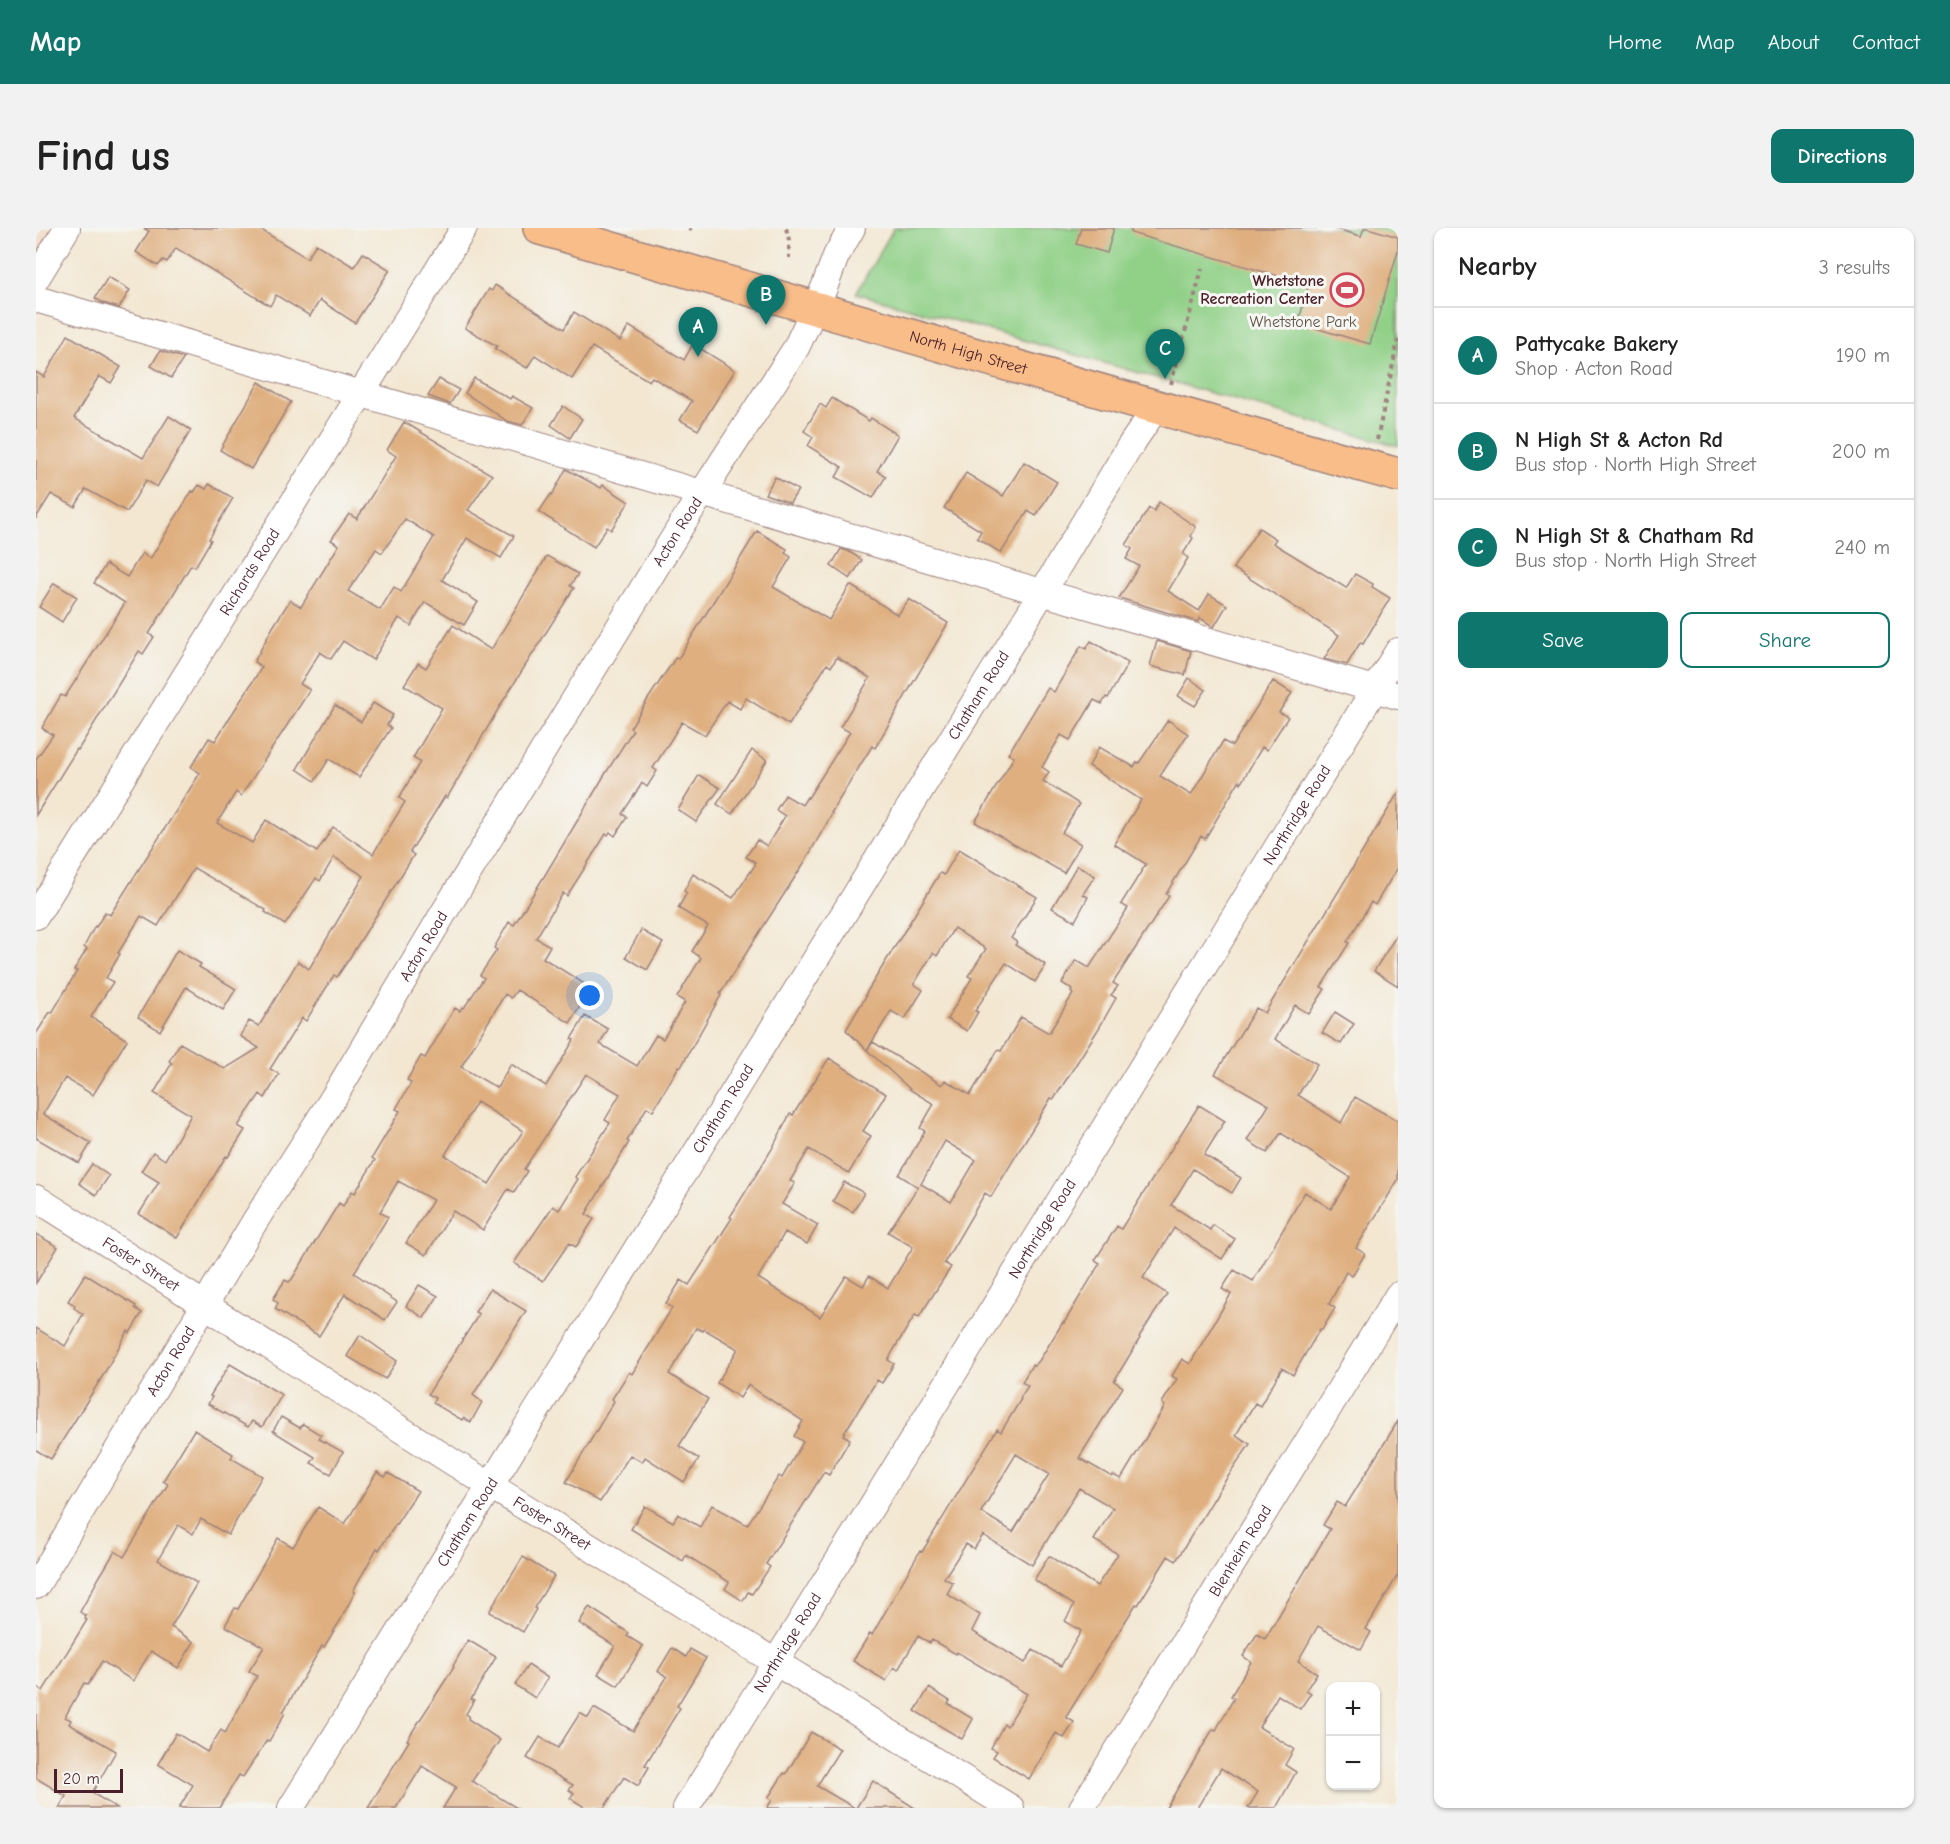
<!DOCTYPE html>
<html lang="en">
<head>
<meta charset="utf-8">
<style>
  body { margin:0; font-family:"Comic Neue",sans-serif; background:#f2f2f2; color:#222 }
  .controls { position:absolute; right:18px; bottom:18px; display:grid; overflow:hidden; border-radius:12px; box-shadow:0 2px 4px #0004 }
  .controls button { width:54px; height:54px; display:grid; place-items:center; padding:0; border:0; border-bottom:2px solid #e0e0e0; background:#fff; color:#222; font:30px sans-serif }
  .scale { position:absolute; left:18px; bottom:15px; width:69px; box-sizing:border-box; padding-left:6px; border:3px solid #4a1f2b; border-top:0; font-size:16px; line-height:21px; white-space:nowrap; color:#4a1f2b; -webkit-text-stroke:4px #f6f6f2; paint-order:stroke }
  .you { position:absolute; left:554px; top:768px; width:21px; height:21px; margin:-15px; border:4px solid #fff; border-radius:50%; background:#1a73e8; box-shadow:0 0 0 9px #1a73e833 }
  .badge { display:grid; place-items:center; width:39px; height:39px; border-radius:50%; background:#0f766e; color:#fff; font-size:20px; font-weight:700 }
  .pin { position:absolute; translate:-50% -50px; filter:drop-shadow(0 2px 3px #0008) }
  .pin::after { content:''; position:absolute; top:32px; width:21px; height:18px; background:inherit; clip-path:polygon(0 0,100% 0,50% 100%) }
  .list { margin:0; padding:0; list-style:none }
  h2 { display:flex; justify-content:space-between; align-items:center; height:78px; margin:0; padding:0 24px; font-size:26px }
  h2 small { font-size:20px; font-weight:400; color:#767676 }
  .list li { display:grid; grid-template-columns:39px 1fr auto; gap:18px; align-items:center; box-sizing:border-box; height:96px; padding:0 24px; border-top:2px solid #e0e0e0 }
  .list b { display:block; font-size:22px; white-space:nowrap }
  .list p { margin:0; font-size:20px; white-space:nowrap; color:#767676 }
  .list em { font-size:20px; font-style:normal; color:#767676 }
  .actions { display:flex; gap:12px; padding:18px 24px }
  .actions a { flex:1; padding:14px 0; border:2px solid #0f766e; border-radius:12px; text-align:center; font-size:21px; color:#0f766e }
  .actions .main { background:#0f766e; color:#fff }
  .map { position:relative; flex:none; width:1362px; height:1580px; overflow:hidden; border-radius:12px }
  header { display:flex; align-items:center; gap:36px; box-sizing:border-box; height:84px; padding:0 30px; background:#0f766e; color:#fff }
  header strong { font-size:28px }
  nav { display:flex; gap:33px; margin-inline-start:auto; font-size:21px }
  .intro { display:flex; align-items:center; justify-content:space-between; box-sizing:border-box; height:144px; padding:0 36px }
  h1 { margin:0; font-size:42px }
  .button { padding:15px 27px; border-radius:12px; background:#0f766e; color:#fff; font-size:21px; font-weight:700 }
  main { display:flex; gap:36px; padding:0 36px }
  aside { flex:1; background:#fff; border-radius:12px; box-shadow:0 2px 4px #0004 }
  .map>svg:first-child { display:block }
</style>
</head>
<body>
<header>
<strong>Map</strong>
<nav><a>Home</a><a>Map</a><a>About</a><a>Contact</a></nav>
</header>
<div class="intro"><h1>Find us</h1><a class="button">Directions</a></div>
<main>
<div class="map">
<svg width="1362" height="1580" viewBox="0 0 1362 1580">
  <rect width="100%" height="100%" fill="#f6f6f2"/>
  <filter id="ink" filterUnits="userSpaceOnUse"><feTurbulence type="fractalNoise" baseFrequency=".0167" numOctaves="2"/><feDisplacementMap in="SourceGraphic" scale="12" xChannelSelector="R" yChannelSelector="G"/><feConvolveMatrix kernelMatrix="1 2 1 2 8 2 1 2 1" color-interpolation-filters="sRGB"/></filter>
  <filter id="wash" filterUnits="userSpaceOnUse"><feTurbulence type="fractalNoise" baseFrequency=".008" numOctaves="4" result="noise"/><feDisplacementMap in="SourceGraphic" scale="24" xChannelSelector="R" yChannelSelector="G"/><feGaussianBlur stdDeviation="1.35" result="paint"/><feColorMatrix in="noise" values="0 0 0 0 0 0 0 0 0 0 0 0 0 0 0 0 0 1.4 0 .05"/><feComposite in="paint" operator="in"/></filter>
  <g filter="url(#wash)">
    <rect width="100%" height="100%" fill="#f3e7d2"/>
    <path fill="#f0d5bc" d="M0,0h33l-33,54z"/>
    <path fill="#90d087" stroke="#6d7859" stroke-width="1.5" d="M858,0h504v218l-542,-153z"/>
    <g id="blocks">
      <g fill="#dfaf7f" fill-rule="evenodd">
        <path d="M107,0h115l49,30 9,-14 38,23 9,-14 27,17 -35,53 -35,-23 -10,16 -34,-21 -6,11 -94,-58 -9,14 -4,-2 -5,6 -22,-14 13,-21z"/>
        <path d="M1045,0h33l-7,25 -31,-9z"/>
        <path d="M1095,0h202l28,8 3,-8h4l30,9v14l-28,93 -72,-21 11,-38 -178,-52z"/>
        <path d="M72,49l22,13 -11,18 -16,-5 -8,-5z"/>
        <path d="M459,57l69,44 10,-17 46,29 9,-15 55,34 9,-16 42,26 -37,60 -18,-10 12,-19 -40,-24 -3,4 -57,-34 -20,32 -37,-24 -8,13 -32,-19 2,-3 -32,-18 24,-39 3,2z"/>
        <path d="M32,107l53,32 -10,16 -12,-7 -25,42 69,40 26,-42 22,14 -34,57 -11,-7 -19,32 -41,-23 -11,18 -24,-13 -15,24v-146l8,5z"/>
        <path d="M124,123l24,7 -13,20 -20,-12z"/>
        <path d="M438,150l36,21 2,-3 21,12 -11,17 -15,-4 -42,-28z"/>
        <path d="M403,151l20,11 -9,14 -22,-8z"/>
        <path d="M223,154l32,20 -40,67 -31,-19z"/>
        <path d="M796,170l37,23 2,-3 27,17 -21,36 9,5 -13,22 -37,-21 6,-10 -34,-21 5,-9 -9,-6 16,-27 6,4z"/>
        <path d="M527,178l19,13 -12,19 -19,-13z"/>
        <path d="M368,194l88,53 -24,35 46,26 -13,22 -34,-20 -25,42 36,22 -14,23 -39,-23 -14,24 -12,-8 -26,42 -30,-19 -12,18 -11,-7 -20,32 10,6 -69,106 -5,-4 -19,31 35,20 14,-23 51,32 16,-25 40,27 32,-52 -6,-4 21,-36 -7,-4 29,-50 -38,-23 14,-22 8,5 27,-43 38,25 56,-94 31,18 -8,12 4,2 -74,118 -53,92 -2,-2 -35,56 4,3 -67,107 -10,15 -3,-2 -28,46 -4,-3 -32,51 9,5 -14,24 -5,-4 -22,32 7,4 -17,27 -2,-1 -49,82 -38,-24 20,-32 -18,-11 12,-19 12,8 26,-45 -37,-22 18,-30 -3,-2 11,-18 45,26 34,-21 -19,-12 9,-15 10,5 39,-65 11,8 55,-93 -30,-19 -14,24 -4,-3 -31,47 -20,-13 1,-2 -72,-42 -36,58 -17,-10 -23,37 2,1 -14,24 7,4 -22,35 36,23 -34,55 -28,-17 -22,36 48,29 -12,20 -43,-25v-104l14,-22 2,1 25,-42 -3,-1 13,-21 -3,-2 11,-21 1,1 9,-15 5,3 90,-142 -9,-6 18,-29 6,3 47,-74 -8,-5 19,-35 17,-27 11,7 38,-62 -8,-5 18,-26 8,5 39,-63 -9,-6zM369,291l29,18 -33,55 -7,-5 -14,23 -32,-19 28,-42 6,4z"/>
        <path d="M988,234l33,20 -21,34 -8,-5 -27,42 -24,-15 4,-7 -37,-23 22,-35 37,23z"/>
        <path d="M530,241l35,19 2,-3 26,17 -18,28 -4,-3 -13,20 -55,-35 12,-18 1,1z"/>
        <path d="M739,249l23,13 -8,13 -25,-9z"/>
        <path d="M173,256l24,14 -24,41 2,1 -16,27 -4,-2 -42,69 5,3 -11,17 -4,-3 -61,99 -1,-1 -41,66v-56l17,-24 -11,-7 19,-33 4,2 60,-94 -31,-20 12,-19 21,13 15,-24 8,6 42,-68 2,1 5,-7 7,4z"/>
        <path d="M1123,274l37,25 -5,9 2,2 -10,16 5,4 -20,33 31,20 10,-17 18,11 -13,22 -14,-9 -1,4 -80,-24 20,-32 -13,-7 6,-10 -6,-4 23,-37 5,3z"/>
        <path d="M1223,300l17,11 -3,4 73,45 9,-14 18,10 -1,3 18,11 -27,46 -3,-1 -13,22 -23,-6 15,-24 -106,-67z"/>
        <path d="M721,303l30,18 -2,4 6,4 -18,30 56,33 21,-35 48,30 11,-16 39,24 -73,125 -3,-2 -41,67 1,1 -28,49 -84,131 1,1 -40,72 -2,-1 -26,45 -6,-4 -20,34 2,1 -43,72 8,5 -18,28 -7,-4 -26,38 -29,-18 39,-57 6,4 19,-31 -3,-2 35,-54 -5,-3 15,-26 -34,-20 -62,95 3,2 -13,21 -6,-3 -25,41 -30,-19 -27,44 -20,-12 27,-43 -35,-19 -18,31 8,5 -34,56 43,29 -12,18 -40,-26 -26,42 -44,-27 3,-6 -5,-4 12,-19 4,2 3,-3 47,-76 4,3 9,-15 3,2 20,-33 -3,-2 28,-47 -4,-2 15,-26 -4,-3 14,-24 4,2 30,-50 5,3 2,-4 2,1 20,-30 -4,-3 17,-25 -3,-2 15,-26 5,3 31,-50 59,-99 29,-46 -3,-2 18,-29 28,-42 2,2zM801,429l33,21 -30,49 10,5 -42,66 -1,-1 -5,8 -17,-10 -9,15 9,6 -18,30 -10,-6 -11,17 9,5v3l-22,33 -40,-24 -9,17 3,2 -9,15 30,18 -16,25 9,7 -24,39 8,5 -22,37 -7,-4 -19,31 -37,-22 8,-15 -23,-13 -14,23 3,1 -28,46 -35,-22 -14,24 -36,-21 44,-73 6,4 6,-8 53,33 21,-35 -48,-30 7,-12 -14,-8 27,-45 4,3 39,-62 2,1 2,-3 5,4 12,-19 -5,-3 20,-31 5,4 10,-16 -4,-3 29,-46 23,13 22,-34 13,8 6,-11 43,27 38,-61 4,3zM441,874l46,29 -34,53 -44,-29z"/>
        <path d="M805,321l7,2 14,9 -12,19 -19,-13z"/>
        <path d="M18,355l23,14 -15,25 -23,-15z"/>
        <path d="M1055,413l37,22 -20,35 -2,-1 -4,7 -8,-4 -24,40 -9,-5 -19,32 7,5 -6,9 36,23 -17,29 19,11 -17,29 -89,-51 39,-65 -6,-3 40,-66 6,4 27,-46 5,3z"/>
        <path d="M1121,413l34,10 -6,24 -35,-9z"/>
        <path d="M1153,450l17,12 -11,16 -17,-10z"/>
        <path d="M1237,453l19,12 -13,19 9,5 -21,33 -5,-3 -21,36 -2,-2 -34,58 -4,-3 -35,58 3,2 -56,87 5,3 -7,9 5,3 -17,30 -45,71 -3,-1 -60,99 -6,-4 -41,70 7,4 -32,50 -4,-2 -19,31 -8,14 6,4 -12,19 -5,-3 -34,55 7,4 -21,36 -5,-3 -58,92 4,3 -18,27 -4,-2 -5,9 -18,-12 4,-7 -43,-27 -3,6 -52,-32 14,-23 28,16 5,-8 22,13 12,-22 35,20 32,-49 3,2 21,-36 -9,-6 9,-15 -55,-36 -8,13 -23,-15 21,-34 -34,-20 -1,2 -7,-3 -27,46 39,25 -29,47 20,13 -15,23 -39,-25 -3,5 -12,-7 -30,47 -34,-20 48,-81 -2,-2 17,-27 3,2 40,-66 -6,-4 15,-24 8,5 43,-67 -2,-1 42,-68 18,-35 3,1 36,-57 57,36 -23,37 8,5 -22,37 -40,-24 -19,32 5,2 -13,21 36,21 -11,19 -22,-12 -27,46 62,39 26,-41 17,10 6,-10 19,12 25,-41 -25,-15 30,-45 -19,-12 26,-44 -5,-3 14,-24 -22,-13 -45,-41 6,-8 69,43 3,-5 25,15 28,-45 3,1 20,-34 28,16 24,-39 -2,-2 2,-2 -11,-7 14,-23 13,8 39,-60 -7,-4 25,-40 -32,-20 27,-44 -52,-34 10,-19 35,20 3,-5 2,1 29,-43 20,14 -28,42 31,19 32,-54 9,5zM909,913l31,19 -25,42 -30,-18z"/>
        <path d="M337,475l20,12 -6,10 4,3 -32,49 -30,-18 -14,22 -18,-12 38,-64 26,17z"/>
        <path d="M716,522l15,10 -35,54 -15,-10z"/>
        <path d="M663,547l21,13 -24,34 -18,-12z"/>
        <path d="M1362,565v74l-23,38 -4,-3 -24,40 2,1 -28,44 4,2 -16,25 -14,-9 -20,34 42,25 -19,31 43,28 14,-26 43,24v59l-42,68 9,6 -13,22 -6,-4 -17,32 6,4 -13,22 -2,-1 -27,46 -11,-7 -22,38 -5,-3 -19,32 14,9 -29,43 -45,74 -8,-5 -30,49 -2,-1 -70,113 8,5 -10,16 -8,-5 -27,46 -36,-22 4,-6 -6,-3 13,-24 3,2 20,-32 -70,-42 -1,2 -24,-14 -2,3 -12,-7 -20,34 -4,-3 -8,14 -33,-20 17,-28 2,2 48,-84 2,1 75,-123 4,3 20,-33 -1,-1 8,-12 -6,-4 10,-17 2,1 5,-5 24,-39 1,1 36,-60 -5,-3 22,-34 4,3 78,-124 26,16 -21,34 37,23 -9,15 -39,-24 -22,36 39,25 3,-5 22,14 -13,20 -48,-31 -31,50 24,16 -28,43 1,1 -26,43 9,6 -44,71 33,19 1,-2 8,4 44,-73 -3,-3 15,-24 -5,-3 10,-17 8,5 41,-70 -9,-5 12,-19 19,11 52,-89 26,17 19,-32 -69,-44 -14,20 -20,-13 22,-35 -54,-31 41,-66 9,5zM980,1226l33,20 -36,58 -32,-20zM1043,1260l34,20 -19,32 24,14 -21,32 -48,-30 -15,24 40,25 -9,16 16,10 -20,35 -28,-16 -8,13 -53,-32 8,-16 -33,-21 6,-11 -9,-5 22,-34 8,5 9,-14 49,30z"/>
        <path d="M923,621l78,48 -26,41 6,4 -2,3 31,20 -11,17 -29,-19 -31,48 3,1 -11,19 -20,-12 25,-41 -4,-2 18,-27 -32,-21 -17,28 -4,-3 -19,31 9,6 -18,29 -14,-8 -24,39 -21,-20 20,-34 -1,-1 58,-94 17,-28 4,2z"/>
        <path d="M1041,637l18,11 -12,18 5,3 -13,24 -23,-13z"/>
        <path d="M605,702l22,13 -16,27 -21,-13z"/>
        <path d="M1362,705v53l-24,-15z"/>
        <path d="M141,722l24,14 -2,3 37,22 -13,21 -37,-23 -26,44 -22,-14z"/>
        <path d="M1299,784l19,12 -13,20 -19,-11z"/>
        <path d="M56,936l17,12 -13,19 -17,-12z"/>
        <path d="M808,954l20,11 -11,19 -20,-11z"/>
        <path d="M0,1006l22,13 -22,36z"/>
        <path d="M49,1046l51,32 -1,2 7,5 -12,20 -2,-2 -26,46 -51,82 -15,-9v-122l29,18 18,-32 -9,-6 1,-3 -7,-4z"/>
        <path d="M383,1057l19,11 -14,22 -18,-12z"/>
        <path d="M454,1061l36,22 -53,84 9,7 -11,20 -8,-4 -1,2 -29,-17 2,-5 -7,-4 51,-80 -4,-2z"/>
        <path d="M324,1107l37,26 -12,18 -38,-23z"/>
        <path d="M194,1136l52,31 -20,32 -10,-6 -4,6 -40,-23 4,-7 -2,-1z"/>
        <path d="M245,1189l19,11 3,-4 18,11 -2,4 24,13 -12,22 -20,-11 4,-6 -42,-26z"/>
        <path d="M1362,1193v154l-32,54 5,3 -10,18 -43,-24 -20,35 19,12 -11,17 5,3 -11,16 -22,-14 -19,32 35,22 -9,16 11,7 -20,36h-28l10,-16 -37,-24 -24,40h-31l47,-79 3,1 18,-32 -3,-2 20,-34 -8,-6 14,-22 8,5 65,-110 -7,-4 14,-23 8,5z"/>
        <path d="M158,1202l39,24 -2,4 31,18 -34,59 -27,-16 -8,15 -15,-9 -20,35 39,23 -26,44 23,15 -16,26 -27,-17 -18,30 -31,-20 -14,24 -4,-2 -19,34 6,3 -2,4 47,27 -24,42 25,15h-58l7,-12 -30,-18v-92l7,5 44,-71 -2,-1 1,-3 -6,-4 20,-36 15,-25 9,6 44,-73 -5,-3z"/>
        <path d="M341,1244l8,5 3,-4 30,18 -39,59 -2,-2 -24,43 2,1 -15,29 -16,26 -2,-1 -39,66 2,1 -16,28 -2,-1 -24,37 -4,-2 -20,33h-40l14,-23 -35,-21 18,-31 31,19 14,-22 4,3 32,-57 -8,-5 15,-24 -39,-21 10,-18 3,1 40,-71 15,9 25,-40 27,17z"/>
        <path d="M487,1329l31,19 -20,32 2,1 -13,23 -34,-20z"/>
        <path d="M553,1379l40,26 -2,3 16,10 -25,40 -20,-12 17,-28 -36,-23z"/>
        <path d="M432,1412l28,17 -25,42 3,1 -8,14 3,2 -1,3 32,21 -28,41 45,27h-74l13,-21 -34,-21 -26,42h-28l41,-67 -2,-1 47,-73 -1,-1z"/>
        <path d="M636,1420l14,9 4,-8 16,9 -29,48 3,2 -35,57 4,2 -11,19 -14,-9 -20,31h-18l-16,-10 4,-5 -5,-3 4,-5 -46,-27 13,-21 18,11 22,-35 8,5 6,-10 39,23 34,-54 -9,-6z"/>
        <path d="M492,1437l20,13 -13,20 -20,-13z"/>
        <path d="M893,1460l21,13 -2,3 25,15 -11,20 -47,-28z"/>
        <path d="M775,1504l29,17 -23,37 38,22h-88l5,-8 -4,-2 16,-25 2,1z"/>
        <path d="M837,1553l12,8 30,19h-59z"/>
      </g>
    </g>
  </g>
  <g filter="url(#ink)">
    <use href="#blocks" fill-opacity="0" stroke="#9e837e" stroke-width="1.5"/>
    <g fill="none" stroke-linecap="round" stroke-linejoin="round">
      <g stroke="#9e837e" stroke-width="28">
        <g id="minor">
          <path d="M0,51l31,-51"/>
          <path d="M0,71l1362,397"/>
          <path id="s1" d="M0,688l428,-688"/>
          <path id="s2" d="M0,970l418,265 557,345"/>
          <path id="s3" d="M0,1358l219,-365 80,-126 108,-181 241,-393 112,-173 28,-60 12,-32 16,-28"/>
          <path id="s4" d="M255,1580l751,-1215 88,-147 26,-38"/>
          <path id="s5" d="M650,1580l712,-1157"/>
          <path id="s6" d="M1046,1580l316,-513"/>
        </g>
      </g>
      <g stroke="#9e837e" stroke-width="36">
        <g id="major">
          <path id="s7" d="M504,0c286,83 571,168 858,247"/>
        </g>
      </g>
      <g stroke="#9e837e" stroke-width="4" stroke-dasharray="4.5 4.5" stroke-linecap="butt">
        <path d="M750,0l3,12v18"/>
        <path d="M653,3l2,-3"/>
        <path d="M1135,156l31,-115"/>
        <path d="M1341,212l21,-100"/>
      </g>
      <use href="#minor" stroke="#fff" stroke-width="26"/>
      <use href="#major" stroke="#f8bd89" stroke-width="33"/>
    </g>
  </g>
  <defs>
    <g id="stadium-ring" transform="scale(1.725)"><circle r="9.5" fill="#f6f6f2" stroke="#d1495b" stroke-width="1.5"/><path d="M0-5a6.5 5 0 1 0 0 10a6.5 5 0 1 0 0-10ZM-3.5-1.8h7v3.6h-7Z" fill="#d1495b"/></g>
  </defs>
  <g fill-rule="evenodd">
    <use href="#stadium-ring" x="1311" y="62"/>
  </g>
  <g text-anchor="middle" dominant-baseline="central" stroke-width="6" stroke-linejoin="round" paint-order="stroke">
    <g font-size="16" font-weight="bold" fill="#4a1f2b" stroke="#f6f6f2" text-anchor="end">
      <text x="1288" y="53">Whetstone<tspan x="1288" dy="18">Recreation Center</tspan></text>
    </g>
    <g font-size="16" fill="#5f5447" stroke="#f6f6f2">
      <text x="1267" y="94">Whetstone Park</text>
    </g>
    <g font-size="16" fill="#4a1f2b" stroke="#f6f6f2">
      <text stroke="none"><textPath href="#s7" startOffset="446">North High Street</textPath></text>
      <text stroke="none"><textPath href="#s3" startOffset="1234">Acton Road</textPath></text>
      <text stroke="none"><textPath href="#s1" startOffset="405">Richards Road</textPath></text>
      <text stroke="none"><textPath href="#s4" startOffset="1308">Chatham Road</textPath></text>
      <text stroke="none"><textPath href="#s5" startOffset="1166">Northridge Road</textPath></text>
      <text stroke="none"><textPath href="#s3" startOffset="748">Acton Road</textPath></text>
      <text stroke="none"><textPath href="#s4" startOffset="822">Chatham Road</textPath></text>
      <text stroke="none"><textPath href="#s5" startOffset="680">Northridge Road</textPath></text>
      <text stroke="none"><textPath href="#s2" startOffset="124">Foster Street</textPath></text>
      <text stroke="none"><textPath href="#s3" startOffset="262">Acton Road</textPath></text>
      <text stroke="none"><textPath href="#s4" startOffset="336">Chatham Road</textPath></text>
      <text stroke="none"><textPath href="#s2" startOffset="610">Foster Street</textPath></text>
      <text stroke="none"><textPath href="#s6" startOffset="302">Blenheim Road</textPath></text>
      <text stroke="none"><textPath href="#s5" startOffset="194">Northridge Road</textPath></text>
    </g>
  </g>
</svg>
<div class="controls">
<button>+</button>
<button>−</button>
</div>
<div class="scale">20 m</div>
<div class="you"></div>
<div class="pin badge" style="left:662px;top:129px">A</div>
<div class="pin badge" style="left:730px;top:97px">B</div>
<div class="pin badge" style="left:1129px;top:151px">C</div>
</div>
<aside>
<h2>Nearby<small>3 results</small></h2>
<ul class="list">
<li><span class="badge">A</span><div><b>Pattycake Bakery</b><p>Shop · Acton Road</p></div><em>190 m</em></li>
<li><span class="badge">B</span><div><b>N High St &amp; Acton Rd</b><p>Bus stop · North High Street</p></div><em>200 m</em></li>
<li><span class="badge">C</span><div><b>N High St &amp; Chatham Rd</b><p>Bus stop · North High Street</p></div><em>240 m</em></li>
</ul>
<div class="actions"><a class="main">Save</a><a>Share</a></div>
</aside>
</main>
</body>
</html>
